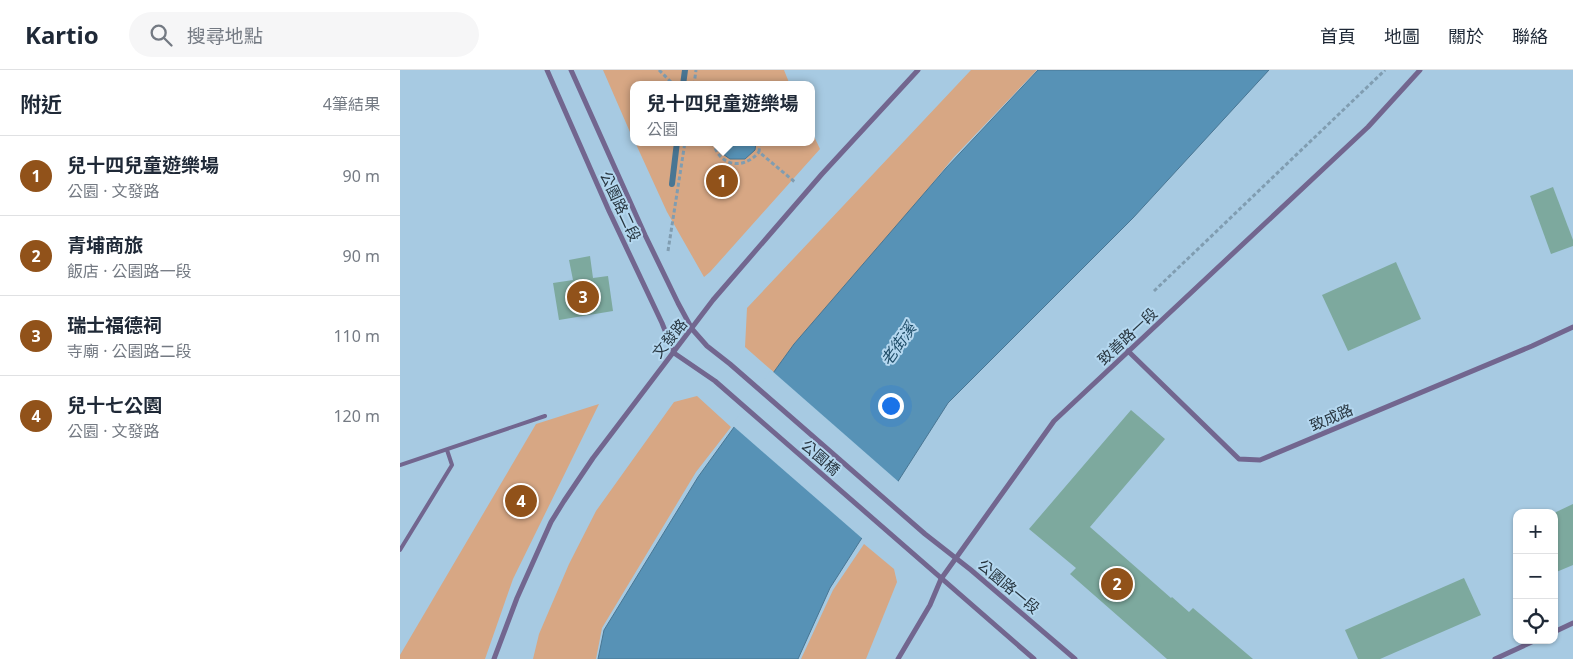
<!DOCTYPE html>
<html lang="zh-TW">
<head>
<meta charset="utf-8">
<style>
  body { margin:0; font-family:"Noto Sans","Noto Sans TC",sans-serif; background:#f6f6f7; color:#1f2937 }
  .controls { position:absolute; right:15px; bottom:15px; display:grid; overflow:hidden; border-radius:10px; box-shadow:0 1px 4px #0004 }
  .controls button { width:45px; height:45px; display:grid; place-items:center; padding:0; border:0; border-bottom:1px solid #e0e1e3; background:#fff; color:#1f2937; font:25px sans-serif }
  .you { position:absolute; left:490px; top:335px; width:18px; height:18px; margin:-12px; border:4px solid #fff; border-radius:50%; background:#1a73e8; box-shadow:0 0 0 8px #1a73e833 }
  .badge { display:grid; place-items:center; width:32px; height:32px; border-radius:50%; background:#91521a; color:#fff; font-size:16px; font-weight:700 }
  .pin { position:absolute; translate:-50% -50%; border:2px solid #fff; box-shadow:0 1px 5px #0006 }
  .popup { position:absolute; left:230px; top:11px; width:185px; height:65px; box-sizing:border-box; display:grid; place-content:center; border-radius:10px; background:#fff; filter:drop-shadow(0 1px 4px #0005); font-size:16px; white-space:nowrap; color:#747a83 }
  .popup b { font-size:19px; color:#1f2937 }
  .popup::after { content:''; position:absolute; left:50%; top:100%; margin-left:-10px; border:10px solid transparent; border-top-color:#fff }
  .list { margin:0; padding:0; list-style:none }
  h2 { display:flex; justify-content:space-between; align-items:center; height:65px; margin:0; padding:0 20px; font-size:21px }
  h2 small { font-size:16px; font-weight:400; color:#747a83 }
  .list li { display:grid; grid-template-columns:32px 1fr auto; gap:15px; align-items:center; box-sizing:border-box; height:80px; padding:0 20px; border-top:1px solid #e0e1e3 }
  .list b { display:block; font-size:19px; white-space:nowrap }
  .list p { margin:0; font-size:16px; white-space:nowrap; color:#747a83 }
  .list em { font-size:16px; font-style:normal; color:#747a83 }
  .icon { flex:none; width:28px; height:28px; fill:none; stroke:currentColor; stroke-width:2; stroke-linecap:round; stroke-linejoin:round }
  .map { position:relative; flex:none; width:1173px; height:589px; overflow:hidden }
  header { display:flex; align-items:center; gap:30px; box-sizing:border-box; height:70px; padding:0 25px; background:#fff; border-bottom:1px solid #e0e1e3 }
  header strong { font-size:24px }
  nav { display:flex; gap:28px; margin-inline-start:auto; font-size:18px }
  .search { width:350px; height:45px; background:#f6f6f7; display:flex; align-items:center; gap:12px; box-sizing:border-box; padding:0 18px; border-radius:28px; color:#747a83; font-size:19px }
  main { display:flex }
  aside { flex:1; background:#fff }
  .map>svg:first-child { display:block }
</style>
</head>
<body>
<header>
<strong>Kartio</strong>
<div class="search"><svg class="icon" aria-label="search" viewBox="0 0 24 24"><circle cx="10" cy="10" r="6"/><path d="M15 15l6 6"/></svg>搜尋地點</div>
<nav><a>首頁</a><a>地圖</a><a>關於</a><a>聯絡</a></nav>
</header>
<main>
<aside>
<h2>附近<small>4筆結果</small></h2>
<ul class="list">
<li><span class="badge">1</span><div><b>兒十四兒童遊樂場</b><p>公園 · 文發路</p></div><em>90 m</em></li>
<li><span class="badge">2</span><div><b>青埔商旅</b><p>飯店 · 公園路一段</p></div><em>90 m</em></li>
<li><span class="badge">3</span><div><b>瑞士福德祠</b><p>寺廟 · 公園路二段</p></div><em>110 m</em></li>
<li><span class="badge">4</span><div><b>兒十七公園</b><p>公園 · 文發路</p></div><em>120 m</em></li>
</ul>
</aside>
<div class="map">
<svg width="1173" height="589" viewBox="0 0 1173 589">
  <rect width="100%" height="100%" fill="#a7cae2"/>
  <g fill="#d7a784">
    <path d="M203,0h181l6,15h-157v54z"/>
    <path d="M571,0h66l-84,88 -176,217 -32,-28 2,-39z"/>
    <path d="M411,60l9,19 -110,123 -6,5 -37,-65 -32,-70h176z"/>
    <path d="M297,326l34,31 -35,45 -94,156 -6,31h-63l6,-25 30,-70 27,-53 78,-109z"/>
    <path d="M199,334l-86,175 -28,80h-85v-4l136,-231z"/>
    <path d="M464,474l30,25 3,13 -31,77h-65l32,-69z"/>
  </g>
  <g fill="#5792b6" stroke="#497693">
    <path d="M638,0h231l-136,148 -185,185 -118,185 -32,71h-200l6,-29 94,-153 96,-133 152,-176z"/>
    <path d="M318,72h38l-1,8 -10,9h-15l-10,-7z"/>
  </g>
  <path fill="#a7cae2" d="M371,300l129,113 -36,57 -132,-115z"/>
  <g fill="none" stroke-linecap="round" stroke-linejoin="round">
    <g stroke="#497693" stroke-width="6">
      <path d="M283,15l2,-15"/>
      <path d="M272,114l5,-42"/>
    </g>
  </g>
  <g fill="#7da99e">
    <path d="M1153,117l20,53v6l-22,8 -21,-58z"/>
    <path d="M190,186l3,22 15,-2 5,35 -54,9 -6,-37 20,-3 -4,-20z"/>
    <path d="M996,192l25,57 -73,32 -26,-56z"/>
    <path d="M731,340l34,29 -75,88 81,71 1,-1 17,15 4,-4 60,51h-86l-97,-85 6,-6 -47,-39z"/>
    <path d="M1173,434v61l-19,8v-60z"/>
    <path d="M1064,508l17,37 -101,44h-22l-13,-29z"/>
  </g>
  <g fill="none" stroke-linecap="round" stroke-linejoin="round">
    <g stroke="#809db1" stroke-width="3" stroke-dasharray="4 2.5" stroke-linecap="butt">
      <path d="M259,0l15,15"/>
      <path d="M294,15l2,-15"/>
      <path d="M313,72c6,24 30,29 46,10"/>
      <path d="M360,72l-1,10 37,31"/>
      <path d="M268,181l17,-109"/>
      <path d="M754,221l231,-221"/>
    </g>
    <g stroke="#72668f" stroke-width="4">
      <path d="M0,395l145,-49"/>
      <path d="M0,480l52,-85 -5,-15"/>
    </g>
    <g stroke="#72668f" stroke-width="5">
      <path d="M147,0l62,141 53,112 12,30"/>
      <path d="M171,0l74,165 33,68 14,26 15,17 23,18 195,170 46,36 104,89"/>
      <path d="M728,281l111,108 21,1 272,-114 41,-19"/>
      <path d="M274,283l41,28 319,278"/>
      <path d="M1154,562l19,-9"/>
      <path d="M94,589l23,-61 34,-76 13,-21 29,-43 120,-158 109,-126 96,-104"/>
      <path d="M498,589l32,-54 11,-26 113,-158 314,-294 52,-57"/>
      <path d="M1095,589l41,-19"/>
    </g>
  </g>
  <g text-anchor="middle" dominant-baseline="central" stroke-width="4" stroke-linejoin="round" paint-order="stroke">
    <g font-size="15" fill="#283640" stroke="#b4d7ef">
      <text transform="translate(221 136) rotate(65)">公園路二段</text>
      <text transform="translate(727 266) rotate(-43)">致善路一段</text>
      <text transform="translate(269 268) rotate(-51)">文發路</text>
      <text transform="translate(931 347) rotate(-23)">致成路</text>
      <text transform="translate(421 387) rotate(41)">公園橋</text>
      <text transform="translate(609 516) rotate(40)">公園路一段</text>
    </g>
    <g font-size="16" font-style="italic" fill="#1d4b66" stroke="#b4d7ef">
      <text transform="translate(498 274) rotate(-55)">老街溪</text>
    </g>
  </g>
</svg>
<div class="controls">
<button>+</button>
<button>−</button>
<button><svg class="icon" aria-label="locate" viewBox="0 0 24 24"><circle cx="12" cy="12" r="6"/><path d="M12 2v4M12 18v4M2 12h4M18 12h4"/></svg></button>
</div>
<div class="you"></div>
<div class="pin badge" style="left:322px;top:111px">1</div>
<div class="popup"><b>兒十四兒童遊樂場</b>公園</div>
<div class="pin badge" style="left:717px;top:514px">2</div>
<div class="pin badge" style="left:183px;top:227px">3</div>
<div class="pin badge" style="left:121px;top:431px">4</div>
</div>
</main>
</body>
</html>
